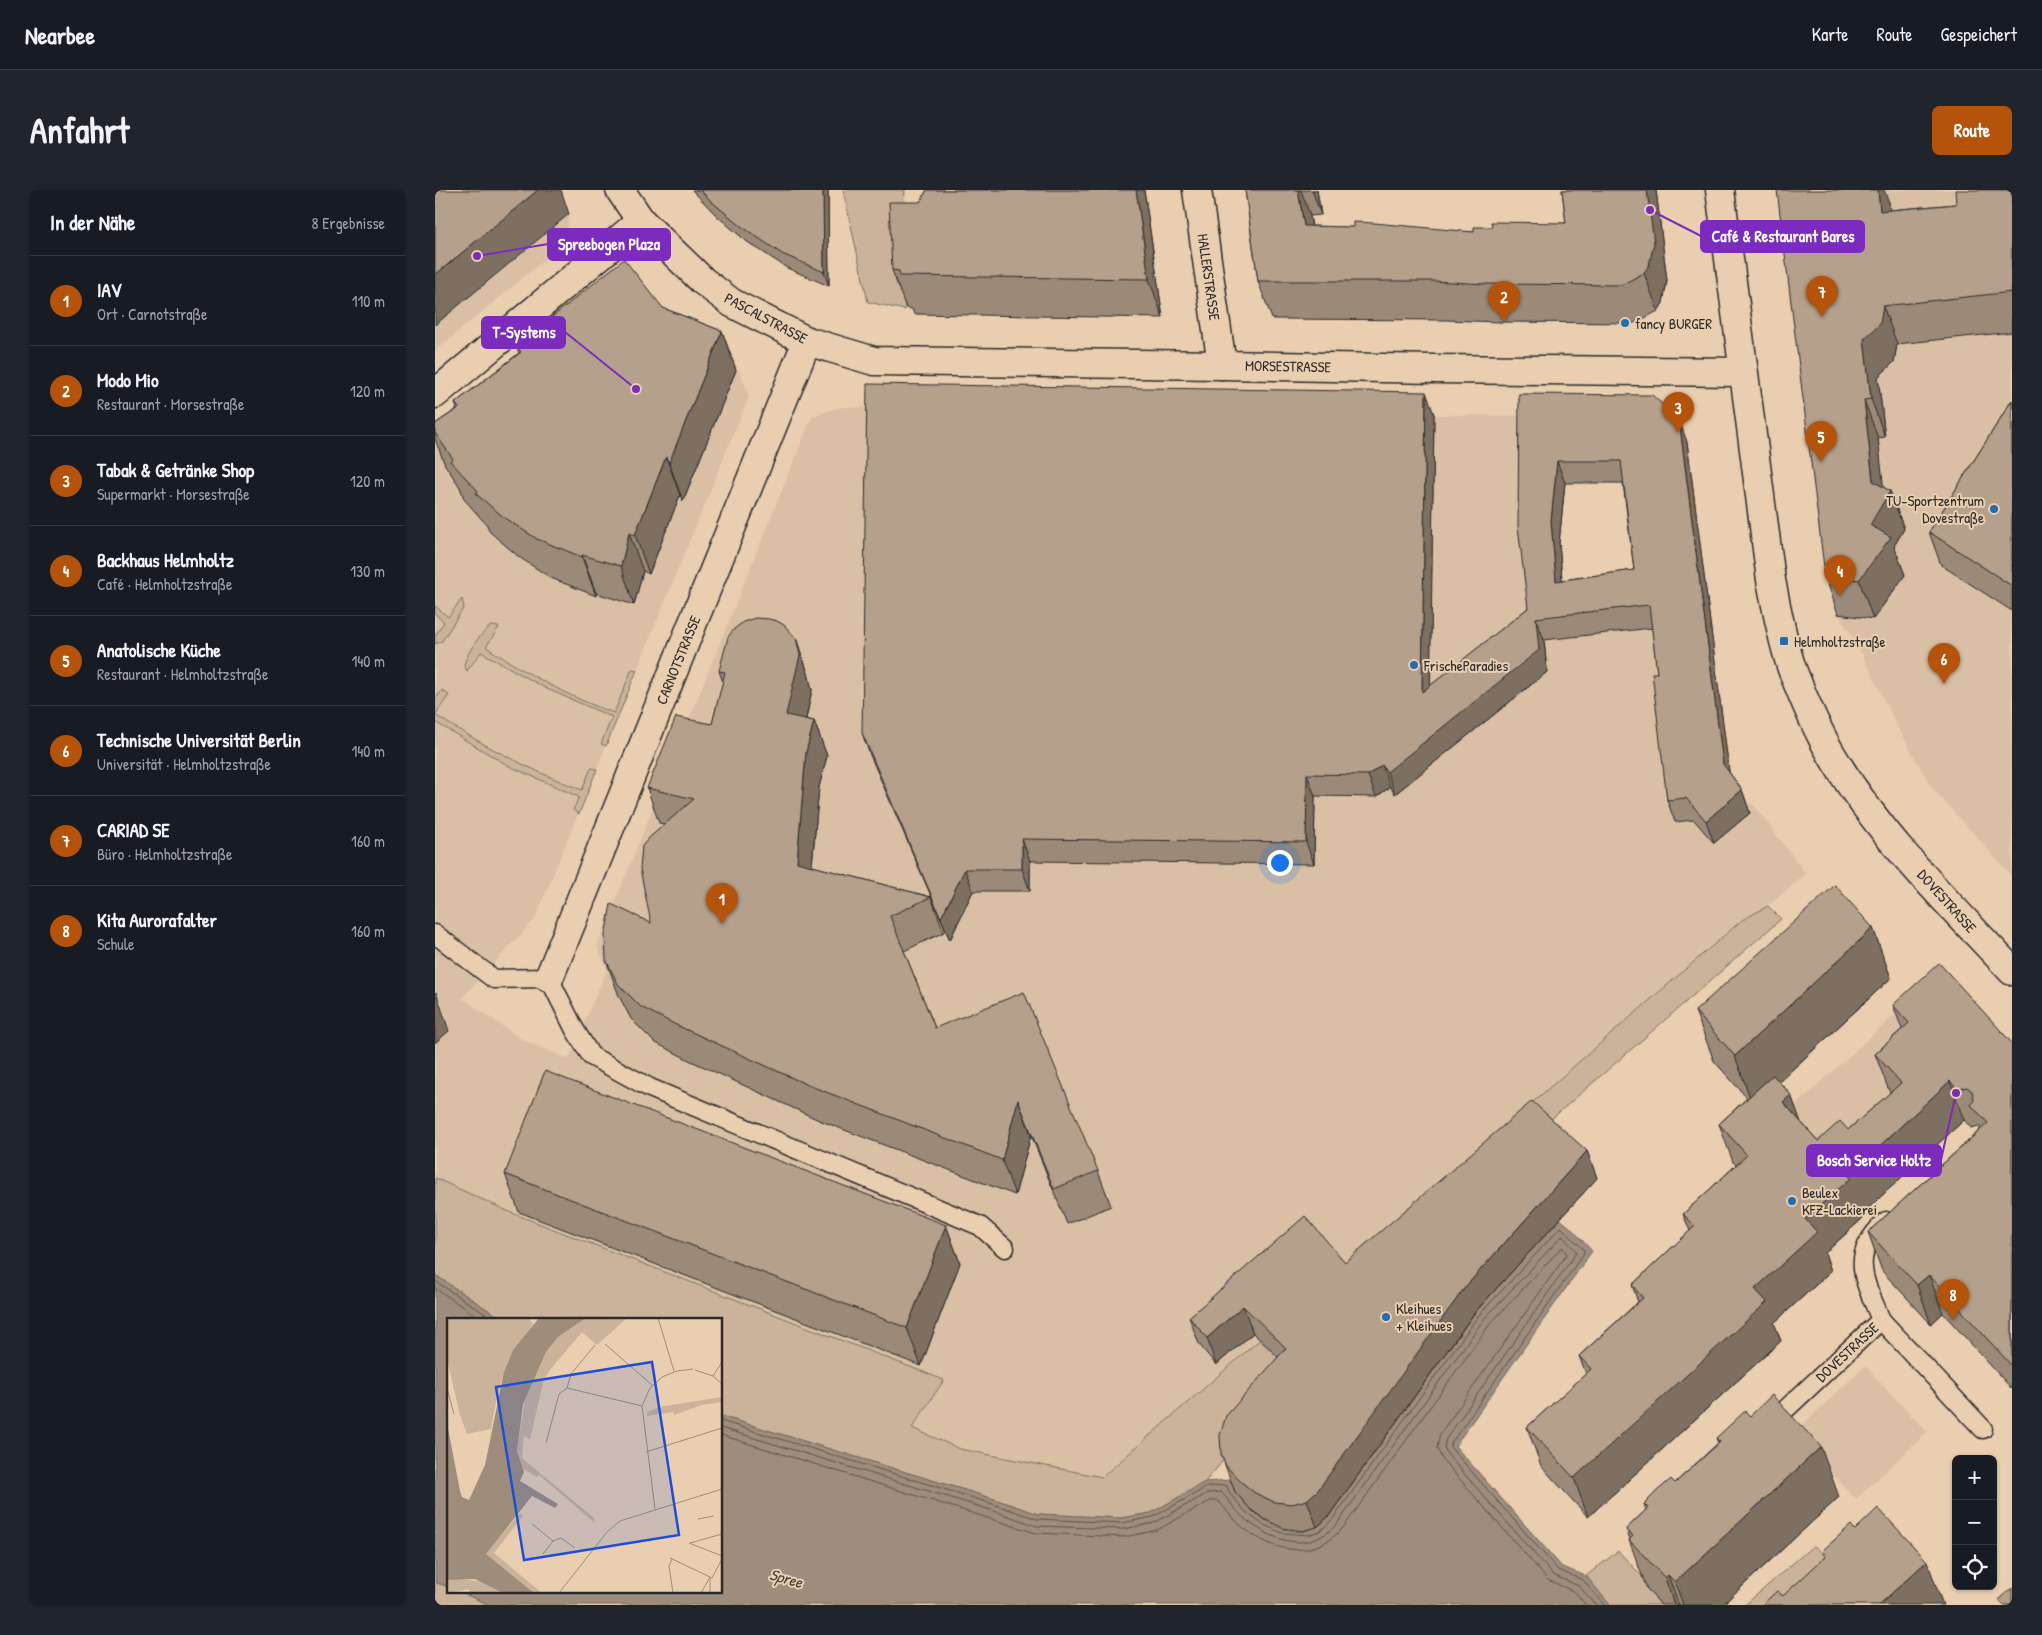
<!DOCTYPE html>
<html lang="de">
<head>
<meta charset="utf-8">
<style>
  body { margin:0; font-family:"Patrick Hand",sans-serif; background:#20242c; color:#f1f3f6 }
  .controls { position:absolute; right:15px; bottom:15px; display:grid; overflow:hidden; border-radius:8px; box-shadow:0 1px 4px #0004 }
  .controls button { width:45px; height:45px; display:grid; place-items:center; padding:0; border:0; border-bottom:1px solid #363941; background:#171b24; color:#f1f3f6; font:25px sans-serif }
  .you { position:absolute; left:844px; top:672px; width:18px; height:18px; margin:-12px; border:4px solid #fff; border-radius:50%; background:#1a73e8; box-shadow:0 0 0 8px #1a73e833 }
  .badge { display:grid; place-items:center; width:32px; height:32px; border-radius:50%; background:#b45309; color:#fff; font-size:16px; font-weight:700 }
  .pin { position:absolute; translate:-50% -41px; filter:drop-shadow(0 1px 2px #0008) }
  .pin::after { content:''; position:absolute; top:26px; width:18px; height:15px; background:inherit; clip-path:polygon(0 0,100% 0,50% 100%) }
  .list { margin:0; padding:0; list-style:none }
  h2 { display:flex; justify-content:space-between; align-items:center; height:65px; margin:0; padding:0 20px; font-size:21px }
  h2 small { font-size:16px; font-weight:400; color:#9ea1a6 }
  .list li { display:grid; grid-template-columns:32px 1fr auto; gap:15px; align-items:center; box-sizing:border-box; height:90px; padding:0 20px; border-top:1px solid #363941 }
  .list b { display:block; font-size:19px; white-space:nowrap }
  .list p { margin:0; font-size:16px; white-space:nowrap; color:#9ea1a6 }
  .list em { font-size:16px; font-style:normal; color:#9ea1a6 }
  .icon { flex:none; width:28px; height:28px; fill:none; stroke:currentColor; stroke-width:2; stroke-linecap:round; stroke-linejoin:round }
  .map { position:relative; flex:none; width:1577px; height:1415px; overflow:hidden; border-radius:8px }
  header { display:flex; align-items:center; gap:30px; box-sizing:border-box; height:70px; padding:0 25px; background:#171b24; border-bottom:1px solid #363941 }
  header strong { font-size:24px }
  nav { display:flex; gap:28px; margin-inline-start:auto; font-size:18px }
  .intro { display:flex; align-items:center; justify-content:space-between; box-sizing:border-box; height:120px; padding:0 30px }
  h1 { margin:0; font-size:35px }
  .button { padding:12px 22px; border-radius:8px; background:#b45309; color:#fff; font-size:18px; font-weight:700 }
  main { display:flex; gap:30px; padding:0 30px }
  aside { flex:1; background:#171b24; border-radius:8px; box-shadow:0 1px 4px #0004 }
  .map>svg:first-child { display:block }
</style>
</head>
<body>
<header>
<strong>Nearbee</strong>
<nav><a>Karte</a><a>Route</a><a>Gespeichert</a></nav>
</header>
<div class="intro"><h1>Anfahrt</h1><a class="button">Route</a></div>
<main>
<aside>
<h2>In der Nähe<small>8 Ergebnisse</small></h2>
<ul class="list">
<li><span class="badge">1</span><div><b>IAV</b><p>Ort · Carnotstraße</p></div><em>110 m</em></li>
<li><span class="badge">2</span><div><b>Modo Mio</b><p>Restaurant · Morsestraße</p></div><em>120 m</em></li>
<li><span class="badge">3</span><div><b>Tabak &amp; Getränke Shop</b><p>Supermarkt · Morsestraße</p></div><em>120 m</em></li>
<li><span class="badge">4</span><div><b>Backhaus Helmholtz</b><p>Café · Helmholtzstraße</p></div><em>130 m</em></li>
<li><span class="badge">5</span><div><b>Anatolische Küche</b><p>Restaurant · Helmholtzstraße</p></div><em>140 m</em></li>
<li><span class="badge">6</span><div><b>Technische Universität Berlin</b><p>Universität · Helmholtzstraße</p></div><em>140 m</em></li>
<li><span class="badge">7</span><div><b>CARIAD SE</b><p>Büro · Helmholtzstraße</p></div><em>160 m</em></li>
<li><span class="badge">8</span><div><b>Kita Aurorafalter</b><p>Schule</p></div><em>160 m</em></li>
</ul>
</aside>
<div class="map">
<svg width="1577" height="1415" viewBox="0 0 1577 1415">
  <rect width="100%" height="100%" fill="#e9ceb0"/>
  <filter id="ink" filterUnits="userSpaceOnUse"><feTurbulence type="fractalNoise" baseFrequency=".02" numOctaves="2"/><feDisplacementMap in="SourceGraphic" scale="10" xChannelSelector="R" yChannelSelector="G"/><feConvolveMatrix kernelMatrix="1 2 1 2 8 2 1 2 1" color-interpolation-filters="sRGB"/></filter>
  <g filter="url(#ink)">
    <g fill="#d9c0a5">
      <path d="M0,0h118l16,24 -2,27 -132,110z"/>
      <path d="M1351,0h226v686l-80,-88 -35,-62 -41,-84 -18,-28z"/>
      <path d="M263,156l42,26 9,24 -214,523 -73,79 61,42 46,19 38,-90 -10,-23 215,-530 28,-9 687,9 10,225 173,-21 20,157 16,30 6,-4 4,5 50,66 -38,32 -28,15 -638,556 -142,-28 -49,-21 33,-48 -432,-167 -77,-35v-742z"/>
      <path d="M1498,790l31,140 -101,93 2,3 -46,41 -86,-95z"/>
      <path d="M1430,1176l62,66 -71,67 -62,-66z"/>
    </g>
    <g fill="#cab39a" stroke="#7a6f62">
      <path d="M408,0h62l-3,50 3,70 -37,-8z"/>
      <path d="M27,409l2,8 -22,34 -7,3v-8l9,-14 -9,-8v-8l13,11z"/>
      <path d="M56,436l8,1 -13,20c40,26 82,50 128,66l18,-44 5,1 -31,76 -5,-2 11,-27 -65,-28 -66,-37 -14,19 -3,-6c3,-13 16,-31 27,-39z"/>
      <path d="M7,500l7,5 -14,20c49,31 93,54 147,75l9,-22 6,1 -18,45 -6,-4 6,-13 -70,-31 -74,-44v-22z"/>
      <path d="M1333,716l13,13 -378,329 -198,234 -54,31 -30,5 -83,-4 -44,-15 -273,-83v-97h-219l-67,-44v-97l77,35 432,167 -32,48 48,21 142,28 640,-557z"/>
      <path d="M1378,1356l4,2 16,17 -35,40h-53z"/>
      <path d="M1183,1361l33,35 10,19h-51l-24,-29z"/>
      <path d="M0,1392l14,5v4h9l32,14h-55z"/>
    </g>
    <g fill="#9e8d7b" stroke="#70665b">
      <path d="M1125,1029l10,8 22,24 -137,195 107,121 24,9 24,29h-1120l-32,-14h263v-175l273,83 44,15 83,4 30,-5 54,-31 25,-2c11,27 47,58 79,50 8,-2 13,-8 19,-13l147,-205z"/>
      <path d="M0,1085l67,44h-53v268l-14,-5z"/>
    </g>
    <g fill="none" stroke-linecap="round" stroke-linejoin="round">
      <g stroke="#59524b" stroke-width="1">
        <path d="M0,1091l58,38"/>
        <path d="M0,1098l46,31"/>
        <path d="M286,1231l272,83 44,15 85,4 31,-6 54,-30 19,-2 5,10 16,18 15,11 20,9 27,2 11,-4 12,-11 147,-205 82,-88 23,23v3l-132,189 -2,5 108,123 25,10 21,25"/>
        <path d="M286,1238l270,82 46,16 87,3 30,-6 54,-30 13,-1c8,7 14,19 23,26 20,17 53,33 78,18 6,-3 11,-8 15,-12l147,-205 78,-83 14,15v2l-130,186 -2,8 3,7 106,121 26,11 17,19"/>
        <path d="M286,1245l315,98 89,4 32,-7 53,-29 7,-1c7,6 13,16 21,23 32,29 73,39 105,5l147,-204 72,-77 5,7 -127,180 -3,14 5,11 106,121 27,12 11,13"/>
      </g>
      <g stroke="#2b2b2b" stroke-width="21">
        <g id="lane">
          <path d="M0,744l59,45 55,-1 26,52 16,26 59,32 330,138 25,22"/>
          <path d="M1446,1130l102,109"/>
          <path d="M1334,1235l112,-105c-17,-41 -33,-64 5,-99"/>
        </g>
      </g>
      <g stroke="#2b2b2b" stroke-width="31">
        <g id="street">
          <path d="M185,0l21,31 62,60 29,22 75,38 67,20 348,4 213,4 308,3"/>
          <path d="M762,0l25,175"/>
          <path d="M0,204l206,-173"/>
          <path d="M114,788l258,-637"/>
        </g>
      </g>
      <g stroke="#2b2b2b" stroke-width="31">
        <path id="secondary" d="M1285,0l51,390c6,30 11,60 21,89 12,31 26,64 44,93 47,78 114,142 176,209"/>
      </g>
      <use href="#lane" stroke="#e9ceb0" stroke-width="18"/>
      <use href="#street" stroke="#e9ceb0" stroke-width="28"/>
      <use href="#secondary" stroke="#e9ceb0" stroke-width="28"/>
    </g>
    <g fill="#9b8a78" stroke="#2b2b2b" fill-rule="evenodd">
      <path d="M257,0h136l1,96 -42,-18 -41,-27 -29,-25z"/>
      <path d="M492,0h217l19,128 -249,-4 -2,-5 -6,-1 -14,-38 28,-68z"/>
      <path d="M810,0h72l4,25 -11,1 2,10 162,6 18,-5 74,-4 -4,-33h94l11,91 -4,22 -5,8 -23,12 -136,-1 -53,-2 -174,-1 -14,-38z"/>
      <path d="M1577,0v142l-115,12 -3,18 -16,15 7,60 -7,1 5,49 7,4 14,38 -10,17 11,29 -32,44 -35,-5 -13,-39 64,-373v8l67,-6z"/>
      <path d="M228,118l59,23 14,39 -53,131 -3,-6 -31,79 -6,-3 -9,34 -38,-12v3l-45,-18 -32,-21 -29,-25 -3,-7 -23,-26 -4,-12 -15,-22 -10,-26v-15l22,-15 -2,-6 64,-50 -3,-7z"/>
      <path d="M1084,204l168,48 42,330 13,18 8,23 -36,30 -20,-23 -19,2 -8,-22 -10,-127 -5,-45 -108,12 3,32 -152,122 -5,-7 -14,10 -61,-1 -1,68 -284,-3v30h-57l-23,49 -80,-185 -8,-22 572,-319 -4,272 98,-78zM1130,293h58l11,87 -72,10 -3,-37z"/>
      <path d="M1577,210v211l-71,-46 -12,-33z"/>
      <path d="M361,448l12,35 4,17 -6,29 8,2 13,35 -8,31 -7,79 119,31 13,35 -40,19 31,77 163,143 13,35 -44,18 -36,-89 -16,60 -194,-74 -132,-61 -35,-18 -23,-23 -12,-23 -13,-36 45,-37 14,-99 -6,-1 -12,-35 65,-64 11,-42 -4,-11z"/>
      <path d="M1438,738l18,50 -112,104 12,13 9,26 18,20 30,-11 42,-37 -15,-39 27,-25 -9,-24 119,38v346l-69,-76 -12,11 -49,-53 -14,-39 112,-102 -1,-4 -8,2 -7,-8 -100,92 1,4 -40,37 6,18 -57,52 7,18 -193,176 -47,-51 -14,-39 59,-53 -7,-18 59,-54 -6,-17 58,-54 -7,-17 53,-49 -3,-3 -14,-38 28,-26 -33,-37 -19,-50z"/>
      <path d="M1152,961l10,27 -122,134 -147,205 -11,10 -15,4 -19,-3 -19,-9 -14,-10 -15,-17 -14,-38 57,-97 -25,-24 -37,32 -17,-21 -10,-27 156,-55z"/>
      <path d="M70,984l441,51 14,38 -39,103 -402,-154z"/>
      <path d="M1281,1248l123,59 -117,108h-61l-14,-16 -18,-49 1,-1 -4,-10 20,-19 -2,-6 31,-21 43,-40z"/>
    </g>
    <g fill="#7e7061" stroke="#2b2b2b">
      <path d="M103,0h23l8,24 -134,111v-50z"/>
      <path d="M388,0h5l1,96 -5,-14z"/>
      <path d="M701,0h8l19,128 -14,-39z"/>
      <path d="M863,0h3l9,26 8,49 -14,-39z"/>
      <path d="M877,0h5l4,25z"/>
      <path d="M1212,0h9l11,91 -4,22 -5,8 -14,-38z"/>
      <path d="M1443,0h6l5,12 5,48 -14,-39z"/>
      <path d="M1448,116l14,38 -3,18 -16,15 7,60 -14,-38 -7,-60z"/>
      <path d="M287,141l14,39 -53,131 -14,-38z"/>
      <path d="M991,202l8,22 -4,301 -8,-23z"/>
      <path d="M1429,210l14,38 7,62 5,-9 14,38 -10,17 11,29 -32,44 -14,-39 14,-99z"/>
      <path d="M1244,229l8,23 44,344 -8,-22z"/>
      <path d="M231,267l14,38 -31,79 -14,-39z"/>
      <path d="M1122,271l8,22 -6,60 5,61 -8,-23 -5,-60z"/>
      <path d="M194,343l14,38 -9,34 -13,-39z"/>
      <path d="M147,365l14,38v3l-14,-39z"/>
      <path d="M1101,428l8,22 3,32 -152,122 -8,-22z"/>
      <path d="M361,448l12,35 4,17 -13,60 -13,-35z"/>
      <path d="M379,531l13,35 -8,31 -10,110 -12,-35 9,-110z"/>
      <path d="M947,575l8,22 -14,10 -8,-22z"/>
      <path d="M872,584l8,22 -1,68 -8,-22z"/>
      <path d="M1307,600l8,23 -36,30 -8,-22z"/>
      <path d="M587,649l8,22v30l-8,-22z"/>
      <path d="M530,679l8,22 -23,49 -9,-22z"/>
      <path d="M1438,738l18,50 -138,128 -18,-50z"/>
      <path d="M1,802l13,39 -14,12v-50z"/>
      <path d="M1515,891l14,39 -100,92 1,4 -40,37 6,18 -57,52 7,18 -193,176 -14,-39 181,-189 50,-70 43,-44z"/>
      <path d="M1356,905l14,38 -22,-31z"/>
      <path d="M583,910l13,35 -16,60 -13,-35z"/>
      <path d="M1152,961l10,27 -122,134 -147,205 -11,10 -10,-27 159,-214z"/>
      <path d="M511,1035l14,38 -39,103 -14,-38z"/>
      <path d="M1494,1085l14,38 -12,11 -14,-39z"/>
      <path d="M808,1116l10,27 -37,32 -9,-27z"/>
      <path d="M1386,1257l18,50 -117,108h-39l-8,-23z"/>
      <path d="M1492,1371l16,44h-64z"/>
      <path d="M1233,1385l11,30h-5l-9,-27z"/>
    </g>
    <g fill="#b4a08b" stroke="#2b2b2b" fill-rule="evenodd">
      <path d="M0,0h103l-103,85z"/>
      <path d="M265,0h123l1,82 -42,-18 -41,-28 -29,-24z"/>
      <path d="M492,0h209l13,89 -249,-3 -1,-5 -7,-1 -3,-68h31z"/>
      <path d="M810,0h53l6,36 49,1v-5l21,1 100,9v-5h18l-1,-5 75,1 -4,-33h85l7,53 -5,22 -5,8 -23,12 -135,-1 -54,-3h-174z"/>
      <path d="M1342,0h101l2,21 76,-7 -1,-14h57v102l-129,14 -3,18 -16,15 7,60 -7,1 9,81 17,10 -20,34 21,12 -32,43 -34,-5z"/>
      <path d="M189,69l39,49 59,23 -53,132 -3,-6 -31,78 -6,-2 -8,33 -39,-11v2l-45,-18 -31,-20 -30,-25 2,-3 -28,-30 3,-2 -18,-26v-9l24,-16 -4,-5 66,-51 -5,-6z"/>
      <path d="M432,194l559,8 -4,300 106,-84 -10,-81 1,-133 133,1 27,24 44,345 19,26 -36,31 -20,-23 -19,2 -15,-127h5l-8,-68 -113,13 3,32 -152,122 -5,-7 -14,10 -61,-1 -1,68 -284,-3v30h-57l-24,49 -79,-185zM1122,271h64l13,109 -78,11 -5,-60z"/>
      <path d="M1577,210v186l-83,-54z"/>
      <path d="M320,428l14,1 8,2 7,4 12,13 4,17 -14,60 28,6 -8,31 -9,110 134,35 -41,19 45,112 89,-36 74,179 -44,18 -36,-89 -16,60 -194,-75 -132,-60 -35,-18 -23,-23 -12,-24 -1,-24 6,-32 40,19 -11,-54 2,-23 9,-10 43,-37 -47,-11 29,-71 36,7 13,-52 -6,-1 9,-34 6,-8 9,-7z"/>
      <path d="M1400,695l38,43 -138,128 -40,-45z"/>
      <path d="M1504,773l73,80v323l-83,-91 -12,10 -49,-53 120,-109 -17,-18 3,-5 -2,-9 -5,-4 -10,2 -7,-8 -102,94 3,3 -46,41 12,13 -62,57 12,13 -193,176 -47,-51 64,-58 -12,-13 64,-58 -11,-13 63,-59 -12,-12 64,-59 -28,-31 54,-49 18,20 -8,7 35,39 22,-20 8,9 53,-47 -26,-29 34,-31 -16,-18z"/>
      <path d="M110,881l401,154 -39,103 -402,-154z"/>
      <path d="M1097,911l55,50 -121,135 -148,204 -11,10 -15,4 -18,-2 -19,-9 -14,-11 -15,-16 -5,-12 -1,-19 6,-19 60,-68 -43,-42 -36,32 -18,-21 116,-101 40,46z"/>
      <path d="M1337,1205l49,52 -146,135 -7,-7 -3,3 -36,-38 4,-4 -7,-7 22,-21 -4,-4 13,-13 14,-12 4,4 45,-41 -4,-4 29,-27 5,5z"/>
      <path d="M1443,1318l49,53 -48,44h-117l15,-14 6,5 43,-40 -4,-5 29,-26 4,5z"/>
      <path d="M1577,1398v17h-9l-4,-5z"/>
    </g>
  </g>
  <g fill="#1f6fb2" stroke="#e9ceb0" stroke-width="2">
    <circle cx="1190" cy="133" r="5"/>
    <circle cx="1559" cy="319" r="5"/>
    <rect x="1344" y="446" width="10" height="10" rx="2.5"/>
    <circle cx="979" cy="475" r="5"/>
    <circle cx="1357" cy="1011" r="5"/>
    <circle cx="951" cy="1127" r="5"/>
  </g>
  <g text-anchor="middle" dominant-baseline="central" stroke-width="4" stroke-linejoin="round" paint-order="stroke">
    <g font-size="15" fill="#2b2b2b" stroke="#e9ceb0">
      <text transform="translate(774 87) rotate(82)">HALLERSTRASSE</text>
      <text transform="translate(331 128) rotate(28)">PASCALSTRASSE</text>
      <text transform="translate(853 176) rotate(1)">MORSESTRASSE</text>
      <text transform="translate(243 470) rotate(-68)">CARNOTSTRASSE</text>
      <text transform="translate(1512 711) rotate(48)">DOVESTRASSE</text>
      <text transform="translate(1412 1162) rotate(-43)">DOVESTRASSE</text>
    </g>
    <g font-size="15" fill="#2b2b2b" stroke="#e9ceb0" text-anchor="start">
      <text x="1200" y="133">fancy BURGER</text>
      <text x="1549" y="310" text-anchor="end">TU-Sportzentrum<tspan x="1549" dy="17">Dovestraße</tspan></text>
      <text x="1359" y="451">Helmholtzstraße</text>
      <text x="989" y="475">FrischeParadies</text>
      <text x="1367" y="1002">Beulex<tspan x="1367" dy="17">KFZ-Lackierei</tspan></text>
      <text x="961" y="1118">Kleihues<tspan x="961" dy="17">+ Kleihues</tspan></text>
    </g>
    <g font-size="16" font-style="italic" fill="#423f3b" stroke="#e9ceb0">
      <text transform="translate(351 1388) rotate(16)">Spree</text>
    </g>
  </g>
  <g transform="translate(12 1128)">
    <rect width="275" height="275" fill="#e9ceb0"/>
    <path d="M0,0h82l4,6 -25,37 -11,34 -6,34 -24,5 -7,-19 -13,-56zM139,0h41l-30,27 -15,-13 -32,38 -6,9 -14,60 -6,-3 -2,22 72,60 1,5 -56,-48 -2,2 -14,-8 -6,-18 8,-53 21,-46 12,-15zM275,79v5l-20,3 -28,10 -1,-3 -26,4v-4l12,-5zM73,195l3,3 -29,37 48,40h-8l-49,-39zM13,261l26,3 17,11h-34v-4l-22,4v-13z" fill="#cab39a"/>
    <path d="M92,0h47l-28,19 -12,15 -23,52 -6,47 7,21 -4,9 38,23 -3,4 -23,-12 -46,58 48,39h-31l-28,-14 -28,1v-157l13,68 2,6 7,3 16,-35 19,-93 9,-22z" fill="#9e8d7b"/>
    <path fill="none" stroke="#9d8d7b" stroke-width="1" d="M211,0l16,53M158,26l47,41M248,52l18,6 9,8M266,58l9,-14M0,70l7,26M120,70l75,18M120,70l4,-14 24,-29M99,125l13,-49 8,-6M199,134l76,-24M208,191l-13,-103 8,-18 12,-11 15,-6 16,-2M251,201l16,-3M85,206l21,17 8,-3 14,10M242,225l33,13M243,225l32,-9M96,236l10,-13M223,240l42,20 10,-19M225,241l-3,7 4,27M263,259v16M112,275l48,-61 13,-11 102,-32M254,275l9,-16"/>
    <path fill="#1d4ed8" fill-opacity="0.15" stroke="#1d4ed8" stroke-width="2.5" d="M205,44l27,173 -155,25 -28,-173z"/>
    <rect width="275" height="275" fill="none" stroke="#2b2b2b" stroke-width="2.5"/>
  </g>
  <path fill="none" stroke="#7b2cbf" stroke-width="2" d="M1215 20L1266 46M42 66L113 54M201 199L130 142M1521 903L1506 970"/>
  <g fill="#7b2cbf" stroke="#e9ceb0" stroke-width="2">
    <circle cx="1215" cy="20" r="5"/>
    <circle cx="42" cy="66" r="5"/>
    <circle cx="201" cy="199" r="5"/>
    <circle cx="1521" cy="903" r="5"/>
  </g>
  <g fill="#7b2cbf" stroke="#7b2cbf" stroke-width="2">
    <rect x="1266" y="31" width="163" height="31" rx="5"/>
    <rect x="113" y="39" width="122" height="31" rx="5"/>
    <rect x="47" y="127" width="83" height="31" rx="5"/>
    <rect x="1372" y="955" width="134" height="31" rx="5"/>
  </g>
  <g font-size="16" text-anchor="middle" font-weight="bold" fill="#fff">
    <text x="1348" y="52">Café &amp; Restaurant Bares</text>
    <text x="174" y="60">Spreebogen Plaza</text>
    <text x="89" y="148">T-Systems</text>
    <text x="1439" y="976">Bosch Service Holtz</text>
  </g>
</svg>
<div class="controls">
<button>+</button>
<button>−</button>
<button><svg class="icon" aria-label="locate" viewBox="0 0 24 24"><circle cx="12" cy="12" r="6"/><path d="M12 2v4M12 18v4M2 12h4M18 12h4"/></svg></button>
</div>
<div class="you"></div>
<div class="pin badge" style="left:287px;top:734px">1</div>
<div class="pin badge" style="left:1069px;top:132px">2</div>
<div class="pin badge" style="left:1243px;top:243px">3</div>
<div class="pin badge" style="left:1405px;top:406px">4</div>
<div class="pin badge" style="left:1386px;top:272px">5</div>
<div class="pin badge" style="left:1509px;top:494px">6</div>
<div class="pin badge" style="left:1387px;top:127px">7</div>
<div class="pin badge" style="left:1518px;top:1130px">8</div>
</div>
</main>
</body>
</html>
